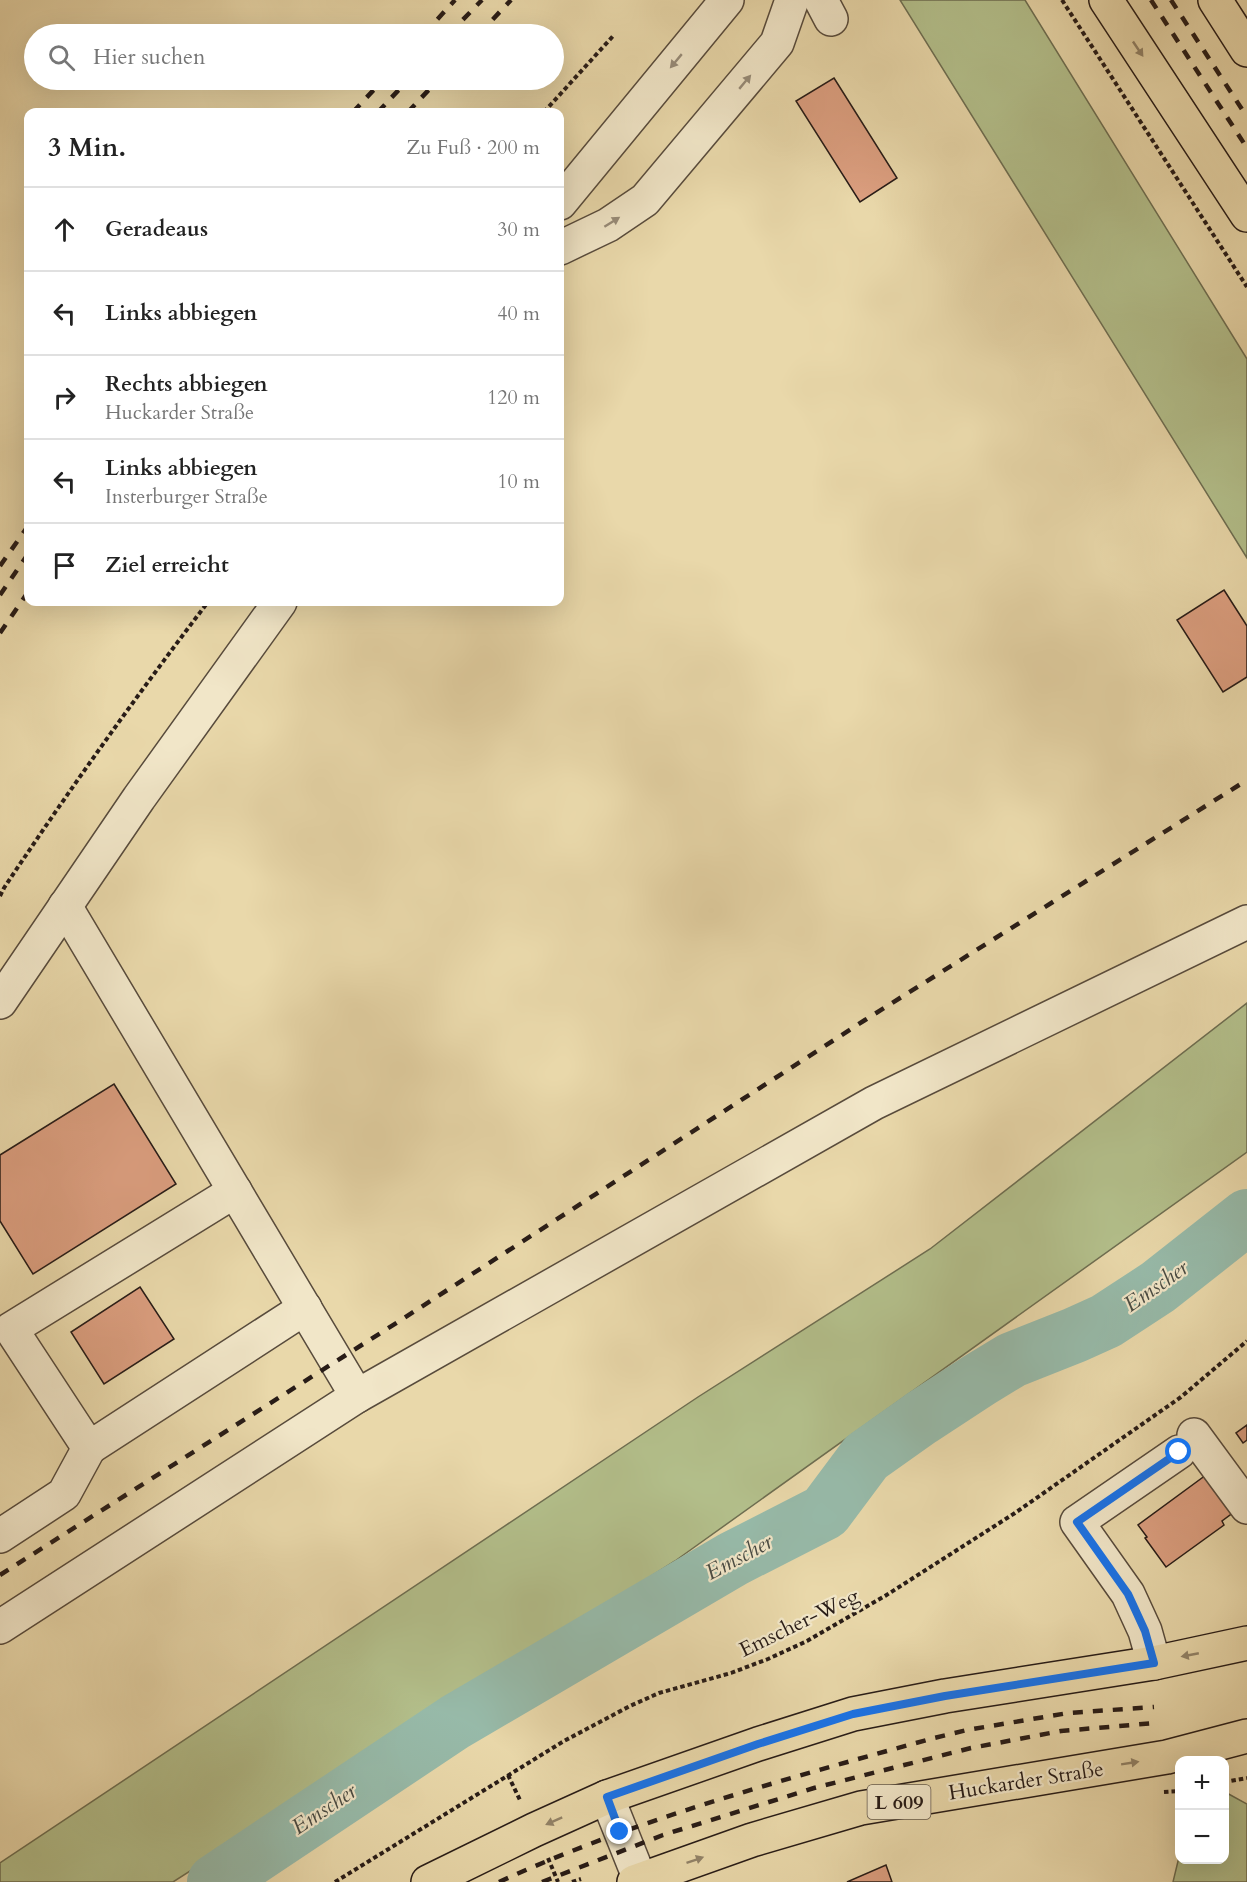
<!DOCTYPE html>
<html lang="de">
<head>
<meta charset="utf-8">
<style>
  body { margin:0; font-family:Cardo,serif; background:#f6f6f6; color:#222 }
  .controls { position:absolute; right:18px; bottom:18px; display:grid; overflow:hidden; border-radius:12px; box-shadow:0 6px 24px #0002 }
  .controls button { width:54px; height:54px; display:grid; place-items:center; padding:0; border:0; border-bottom:2px solid #e0e0e0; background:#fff; color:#222; font:30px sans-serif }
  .stop { position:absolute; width:18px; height:18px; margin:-14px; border:4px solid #1a73e8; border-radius:50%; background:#fff }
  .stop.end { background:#1a73e8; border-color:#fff; box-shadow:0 2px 6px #0008 }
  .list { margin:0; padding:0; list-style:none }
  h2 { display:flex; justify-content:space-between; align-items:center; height:78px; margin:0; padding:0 24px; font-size:26px }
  h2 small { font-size:20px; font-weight:400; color:#767676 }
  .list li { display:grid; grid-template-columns:39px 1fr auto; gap:18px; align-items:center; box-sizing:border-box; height:84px; padding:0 24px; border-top:2px solid #e0e0e0 }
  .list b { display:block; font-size:22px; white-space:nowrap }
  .list p { margin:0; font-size:20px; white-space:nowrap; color:#767676 }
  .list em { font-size:20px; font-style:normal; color:#767676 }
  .icon { flex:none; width:33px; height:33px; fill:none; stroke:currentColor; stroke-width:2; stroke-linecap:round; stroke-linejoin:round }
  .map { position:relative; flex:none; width:1247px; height:1882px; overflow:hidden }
  .search { position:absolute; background:#fff; box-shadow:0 6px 24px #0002; left:24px; top:24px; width:540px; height:66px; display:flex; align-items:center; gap:15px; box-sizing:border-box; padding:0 21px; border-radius:33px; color:#767676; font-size:22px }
  .panel { position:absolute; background:#fff; box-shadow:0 6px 24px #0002; left:24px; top:108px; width:540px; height:498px; border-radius:12px }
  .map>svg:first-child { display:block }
</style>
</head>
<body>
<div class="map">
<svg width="1247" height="1882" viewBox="0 0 1247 1882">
  <rect width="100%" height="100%" fill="#e9d8aa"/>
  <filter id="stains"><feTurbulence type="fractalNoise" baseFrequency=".00333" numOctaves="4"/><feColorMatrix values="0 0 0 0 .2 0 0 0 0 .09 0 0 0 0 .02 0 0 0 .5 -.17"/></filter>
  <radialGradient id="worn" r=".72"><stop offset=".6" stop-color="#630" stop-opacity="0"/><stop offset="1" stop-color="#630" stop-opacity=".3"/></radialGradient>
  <g fill="#b3bf8b" stroke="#6e6e51" stroke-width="1.5">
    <path d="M900,0h125l222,359v199z"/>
    <path d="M1247,1003v149l-572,409 -502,321h-173v-19l698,-466 232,-148z"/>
    <path d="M1225,1792l22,12v78h-74l6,-25 1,3h44z"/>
  </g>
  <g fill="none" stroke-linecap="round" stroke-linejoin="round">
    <path stroke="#97baa9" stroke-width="56" d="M215,1882l240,-160 278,-163 92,-47 41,-55 55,-39 58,-38 33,-20 63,-25 31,-14 52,-34 89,-70"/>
  </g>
  <g fill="#db9e7f" stroke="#281c17" stroke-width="1.5">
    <path d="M834,78l63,100 -37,24 -64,-101z"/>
    <path d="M1224,590l23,36v51l-24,15 -46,-72z"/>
    <path d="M114,1084l62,100 -143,90 -33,-53v-66z"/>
    <path d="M140,1287l34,52 -70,45 -33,-52z"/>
    <path d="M1247,1425v15l-4,3 -7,-10z"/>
    <path d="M1206,1475l28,37 -12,9 2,4 -58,42 -21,-29 2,-1 -9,-12z"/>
    <path d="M886,1865l6,17h-45z"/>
  </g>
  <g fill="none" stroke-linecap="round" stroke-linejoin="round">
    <g stroke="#584b3c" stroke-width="36">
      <g id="minor">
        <path d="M821,0l10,19"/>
        <path d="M560,203l167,-203"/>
        <path d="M560,248l48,-23 37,-25 132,-157 15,-43"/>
        <path d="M0,1002l139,-204 141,-196"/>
        <path d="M235,1191l-224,138 78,119 216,-140"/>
        <path d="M357,1396l517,-293 373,-181"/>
        <path d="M1194,1435l53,72"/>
        <path d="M0,1536l64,-42 25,-46"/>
        <path d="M0,1627l357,-231 -292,-490"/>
        <path d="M1154,1663l-9,-32 -17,-37 -51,-72 102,-70"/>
        <path d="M607,1797l34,85"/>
      </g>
    </g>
    <g stroke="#281c17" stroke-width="36">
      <g id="major">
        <path d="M428,1882l106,-52 73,-33 151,-53 95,-30 92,-18 209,-33 93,-20"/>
        <path d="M634,1882l118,-42 109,-32 306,-51 80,-21"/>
      </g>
    </g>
    <g stroke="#281c17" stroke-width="36">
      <g id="highway">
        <path d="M1106,0l141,215"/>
        <path d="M1215,0l32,50"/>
      </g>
    </g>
    <g stroke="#281c17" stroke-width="4" stroke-dasharray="4.5 3" stroke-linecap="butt">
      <path d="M1062,0l185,287"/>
      <path d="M544,112l70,-77"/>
      <path d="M0,896l4,-8c65,-98 133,-193 204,-286"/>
      <path d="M508,1775l12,25"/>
      <path d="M1224,1782l23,-4"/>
      <path d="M1164,1792l16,-1"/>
      <path d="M548,1858l10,24"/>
      <path d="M335,1882l229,-141 66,-35 29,-13 72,-20 37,-14 39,-18 78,-45 130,-83 166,-116 66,-56"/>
      <path d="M572,1882l9,-3"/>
    </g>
    <use href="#minor" stroke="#f1e6c8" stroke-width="33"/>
    <use href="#major" stroke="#e9d8aa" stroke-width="33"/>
    <use href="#highway" stroke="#e9d8aa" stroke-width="33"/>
    <g stroke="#281c17" stroke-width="4.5" stroke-dasharray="10 10" stroke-linecap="butt">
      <path d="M1151,0l96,148"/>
      <path d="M1171,0l76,117"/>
      <path d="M424,34l31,-34"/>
      <path d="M449,34l33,-34"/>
      <path d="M479,34l32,-34"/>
      <path d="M353,112l30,-32"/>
      <path d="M378,112l30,-32"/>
      <path d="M408,112l30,-32"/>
      <path d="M0,566l28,-40"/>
      <path d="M0,595l28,-41"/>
      <path d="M0,633l28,-41"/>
      <path d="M0,1575l401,-255 464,-300 382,-240"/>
      <path d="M499,1882c140,-64 287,-103 435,-144l33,-8 101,-17 86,-6"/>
      <path d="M542,1882l121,-47 151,-47 157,-40 90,-17 94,-8"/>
    </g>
  </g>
  <defs><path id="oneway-solid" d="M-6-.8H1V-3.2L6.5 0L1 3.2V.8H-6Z" transform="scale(1.5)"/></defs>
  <g fill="#928368">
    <use href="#oneway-solid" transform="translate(1138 49) rotate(56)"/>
    <use href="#oneway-solid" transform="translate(1190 1655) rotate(169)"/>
    <use href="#oneway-solid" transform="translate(1130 1763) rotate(-9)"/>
    <use href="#oneway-solid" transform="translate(554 1821) rotate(156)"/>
    <use href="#oneway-solid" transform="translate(695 1860) rotate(-19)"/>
  </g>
  <g fill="#978b78">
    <use href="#oneway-solid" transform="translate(676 61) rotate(130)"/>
    <use href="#oneway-solid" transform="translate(745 82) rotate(-50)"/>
    <use href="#oneway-solid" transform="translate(612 222) rotate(-32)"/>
  </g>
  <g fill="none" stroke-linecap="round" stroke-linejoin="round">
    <path stroke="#1a73e8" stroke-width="8" d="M620,1832l-13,-35 151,-53 95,-30 92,-18 209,-33 -9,-32 -17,-37 -51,-72 102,-70"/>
  </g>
  <g text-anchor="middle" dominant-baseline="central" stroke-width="4.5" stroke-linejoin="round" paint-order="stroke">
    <rect fill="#f1e6c8" stroke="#64594c" stroke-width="1.5" x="867.5" y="1785" width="63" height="34" rx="4.5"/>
    <g font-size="20" font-weight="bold" fill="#281c17">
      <text x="899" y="1802">L 609</text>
    </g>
    <g font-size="21" fill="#281c17" stroke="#f1e6c8">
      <text transform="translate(799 1623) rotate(-26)">Emscher-Weg</text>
      <text transform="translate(1026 1781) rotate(-9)">Huckarder Straße</text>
    </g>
    <g font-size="22" font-style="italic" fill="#494b43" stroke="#f1e6c8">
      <text transform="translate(1156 1286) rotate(-35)">Emscher</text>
      <text transform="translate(739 1557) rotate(-28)">Emscher</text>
      <text transform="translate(324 1809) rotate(-34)">Emscher</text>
    </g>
  </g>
  <rect width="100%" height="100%" filter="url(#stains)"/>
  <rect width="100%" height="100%" fill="url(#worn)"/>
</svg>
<div class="controls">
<button>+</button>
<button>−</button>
</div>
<div class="stop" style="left:1179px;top:1452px"></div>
<div class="stop end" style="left:620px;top:1832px"></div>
<div class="search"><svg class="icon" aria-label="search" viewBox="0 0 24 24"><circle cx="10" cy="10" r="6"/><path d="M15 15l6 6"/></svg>Hier suchen</div>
<section class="panel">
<h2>3 Min.<small>Zu Fuß · 200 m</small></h2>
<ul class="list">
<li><svg class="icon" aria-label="ahead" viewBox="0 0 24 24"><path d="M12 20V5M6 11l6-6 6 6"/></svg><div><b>Geradeaus</b></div><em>30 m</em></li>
<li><svg class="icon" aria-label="left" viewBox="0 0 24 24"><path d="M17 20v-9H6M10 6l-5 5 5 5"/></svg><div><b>Links abbiegen</b></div><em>40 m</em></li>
<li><svg class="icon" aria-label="right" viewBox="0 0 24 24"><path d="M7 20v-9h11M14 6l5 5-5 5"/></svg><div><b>Rechts abbiegen</b><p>Huckarder Straße</p></div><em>120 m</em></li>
<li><svg class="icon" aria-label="left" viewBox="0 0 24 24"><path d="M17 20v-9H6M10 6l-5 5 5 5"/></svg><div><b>Links abbiegen</b><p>Insterburger Straße</p></div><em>10 m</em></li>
<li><svg class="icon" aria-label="arrive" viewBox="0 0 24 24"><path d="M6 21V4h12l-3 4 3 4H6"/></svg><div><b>Ziel erreicht</b></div></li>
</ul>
</section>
</div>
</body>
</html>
